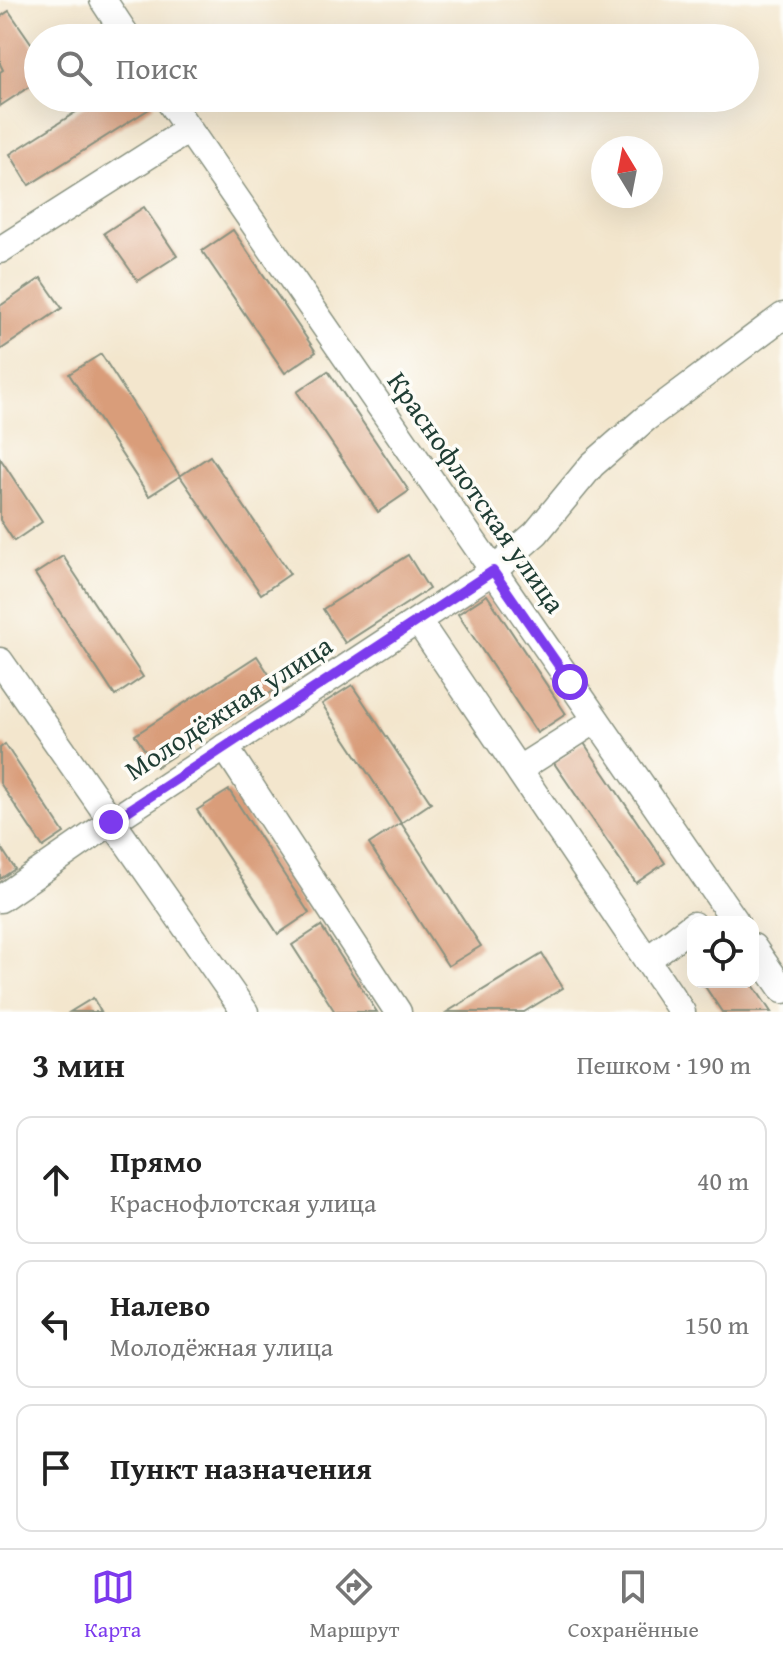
<!DOCTYPE html>
<html lang="ru">
<head>
<meta charset="utf-8">
<style>
  body { margin:0; font-family:"Gentium Book Plus",serif; background:#f2f2f2; color:#222 }
  .controls { position:absolute; right:24px; bottom:24px; display:grid; overflow:hidden; border-radius:16px; box-shadow:0 8px 32px #0002 }
  .controls button { width:72px; height:72px; display:grid; place-items:center; padding:0; border:0; border-bottom:2px solid #e0e0e0; background:#fff; color:#222; font:40px sans-serif }
  .compass { position:absolute; left:591px; top:136px; width:72px; height:72px; border-radius:50%; background:#fff; box-shadow:0 8px 32px #0002; rotate:350deg }
  .stop { position:absolute; width:24px; height:24px; margin:-18px; border:6px solid #7c3aed; border-radius:50%; background:#fff }
  .stop.end { background:#7c3aed; border-color:#fff; box-shadow:0 2px 8px #0008 }
  .list { margin:0; padding:0; list-style:none }
  h2 { display:flex; justify-content:space-between; align-items:center; height:104px; margin:0; padding:0 32px; font-size:34px }
  h2 small { font-size:26px; font-weight:400; color:#767676 }
  .list li { display:grid; grid-template-columns:52px 1fr auto; gap:24px; align-items:center; box-sizing:border-box; height:128px; margin:0 16px 16px; padding:0 16px; border:2px solid #e0e0e0; border-radius:16px }
  .list b { display:block; font-size:30px; white-space:nowrap }
  .list p { margin:0; font-size:26px; white-space:nowrap; color:#767676 }
  .list em { font-size:26px; font-style:normal; color:#767676 }
  .icon { flex:none; width:44px; height:44px; fill:none; stroke:currentColor; stroke-width:2; stroke-linecap:round; stroke-linejoin:round }
  .map { position:relative; flex:none; width:783px; height:1012px; overflow:hidden }
  .search { position:absolute; background:#fff; box-shadow:0 8px 32px #0002; left:24px; right:24px; top:24px; height:88px; display:flex; align-items:center; gap:20px; box-sizing:border-box; padding:0 28px; border-radius:44px; color:#767676; font-size:30px }
  .sheet { height:536px; background:#fff }
  nav { display:flex; justify-content:space-around; align-items:center; box-sizing:border-box; height:112px; border-top:2px solid #e0e0e0; background:#fff; font-size:22px; color:#767676 }
  nav a { display:grid; justify-items:center; gap:4px }
  nav .on { color:#7c3aed }
  .map>svg:first-child { display:block }
</style>
</head>
<body>
<div class="map">
<svg width="783" height="1012" viewBox="0 0 783 1012">
  <rect width="100%" height="100%" fill="#fdfcf7"/>
  <filter id="ink" filterUnits="userSpaceOnUse"><feTurbulence type="fractalNoise" baseFrequency=".0125" numOctaves="2"/><feDisplacementMap in="SourceGraphic" scale="16" xChannelSelector="R" yChannelSelector="G"/><feConvolveMatrix kernelMatrix="1 2 1 2 8 2 1 2 1" color-interpolation-filters="sRGB"/></filter>
  <filter id="wash" filterUnits="userSpaceOnUse"><feTurbulence type="fractalNoise" baseFrequency=".006" numOctaves="4" result="noise"/><feDisplacementMap in="SourceGraphic" scale="32" xChannelSelector="R" yChannelSelector="G"/><feGaussianBlur stdDeviation="1.8" result="paint"/><feColorMatrix in="noise" values="0 0 0 0 0 0 0 0 0 0 0 0 0 0 0 0 0 1.4 0 .05"/><feComposite in="paint" operator="in"/></filter>
  <g filter="url(#wash)">
    <rect width="100%" height="100%" fill="#f3e6cd"/>
    <g id="blocks">
      <g fill="#d99d7a">
        <path d="M9,11l29,42v28l-38,25v-34l3,-2 -3,-6v-47z"/>
        <path d="M98,98h52l4,8 -125,79 -19,-31z"/>
        <path d="M144,207l33,49 -39,25 -34,-48z"/>
        <path d="M233,230l83,122 -31,21 -83,-122z"/>
        <path d="M41,278l21,30 -62,42v-44z"/>
        <path d="M101,354l79,122 -31,20 -80,-122z"/>
        <path d="M328,371l81,120 -31,21 -81,-120z"/>
        <path d="M210,456l80,118 -29,20 -81,-118z"/>
        <path d="M0,458l42,64 -28,19 -14,-21z"/>
        <path d="M408,555l21,34 -84,54 -22,-34z"/>
        <path d="M63,556l80,121 -28,19 -80,-122z"/>
        <path d="M487,595l79,119 -29,19 -79,-119z"/>
        <path d="M257,656l21,32 -122,79 -21,-32z"/>
        <path d="M352,685l79,118 -30,20 -79,-119z"/>
        <path d="M584,743l81,120 -29,20 -82,-120z"/>
        <path d="M5,744l59,89 -21,14 -43,-64v-35z"/>
        <path d="M229,790l80,123 -31,21 -81,-124z"/>
        <path d="M401,823l80,123 -33,20 -79,-122z"/>
        <path d="M0,846l15,23 -15,10z"/>
        <path d="M321,926l56,86h-42l-43,-67z"/>
        <path d="M542,954l21,34 -39,24h-77z"/>
        <path d="M702,982h49l20,30h-49z"/>
        <path d="M93,998l8,14h-31z"/>
      </g>
    </g>
  </g>
  <g filter="url(#ink)">
    <use href="#blocks" fill-opacity="0" stroke="#899280" stroke-width="2"/>
    <g fill="none" stroke-linecap="round" stroke-linejoin="round">
      <g stroke="#899280" stroke-width="29">
        <g id="minor">
          <path d="M103,0l25,38"/>
          <path d="M167,98l569,824"/>
          <path d="M0,250l188,-120"/>
          <path d="M418,621l264,391"/>
          <path d="M0,661l245,351"/>
          <path d="M225,747l173,265"/>
          <path d="M519,769l77,-49"/>
          <path d="M0,899l111,-77 382,-251 43,-38 56,-68 53,-46 138,-103"/>
          <path d="M753,947l30,43"/>
          <path d="M647,960l46,-35"/>
        </g>
      </g>
      <use href="#minor" stroke="#fff" stroke-width="26"/>
    </g>
  </g>
  <g fill="none" stroke-linecap="round" stroke-linejoin="round" filter="url(#ink)">
    <path stroke="#7c3aed" stroke-width="10" d="M111,822l382,-251 77,111"/>
  </g>
  <g text-anchor="middle" dominant-baseline="central" stroke-width="7" stroke-linejoin="round" paint-order="stroke">
    <g font-size="28" fill="#1f3d34" stroke="#fdfcf7">
      <text transform="translate(477 492) rotate(55)">Краснофлотская улица</text>
      <text transform="translate(228 707) rotate(-33)">Молодёжная улица</text>
    </g>
  </g>
</svg>
<div class="controls">
<button><svg class="icon" aria-label="locate" viewBox="0 0 24 24"><circle cx="12" cy="12" r="6"/><path d="M12 2v4M12 18v4M2 12h4M18 12h4"/></svg></button>
</div>
<svg class="compass" viewBox="-18 -18 36 36"><path d="M0-13l5 13h-10z" fill="#e53935"/><path d="M0 13l5-13h-10z" fill="#767676"/></svg>
<div class="stop" style="left:570px;top:682px"></div>
<div class="stop end" style="left:111px;top:822px"></div>
<div class="search"><svg class="icon" aria-label="search" viewBox="0 0 24 24"><circle cx="10" cy="10" r="6"/><path d="M15 15l6 6"/></svg>Поиск</div>
</div>
<section class="sheet">
<h2>3 мин<small>Пешком · 190 m</small></h2>
<ul class="list">
<li><svg class="icon" aria-label="ahead" viewBox="0 0 24 24"><path d="M12 20V5M6 11l6-6 6 6"/></svg><div><b>Прямо</b><p>Краснофлотская улица</p></div><em>40 m</em></li>
<li><svg class="icon" aria-label="left" viewBox="0 0 24 24"><path d="M17 20v-9H6M10 6l-5 5 5 5"/></svg><div><b>Налево</b><p>Молодёжная улица</p></div><em>150 m</em></li>
<li><svg class="icon" aria-label="arrive" viewBox="0 0 24 24"><path d="M6 21V4h12l-3 4 3 4H6"/></svg><div><b>Пункт назначения</b></div></li>
</ul>
</section>
<nav>
<a class="on"><svg class="icon" aria-label="map" viewBox="0 0 24 24"><path d="M3 6l6-2 6 2 6-2v14l-6 2-6-2-6 2zM9 4v14M15 6v14"/></svg>Карта</a>
<a><svg class="icon" aria-label="directions" viewBox="0 0 24 24"><path d="M12 3l9 9-9 9-9-9zM9 14v-3h6M13 9l2 2-2 2"/></svg>Маршрут</a>
<a><svg class="icon" aria-label="saved" viewBox="0 0 24 24"><path d="M7 4h10v16l-5-4-5 4z"/></svg>Сохранённые</a>
</nav>
</body>
</html>
